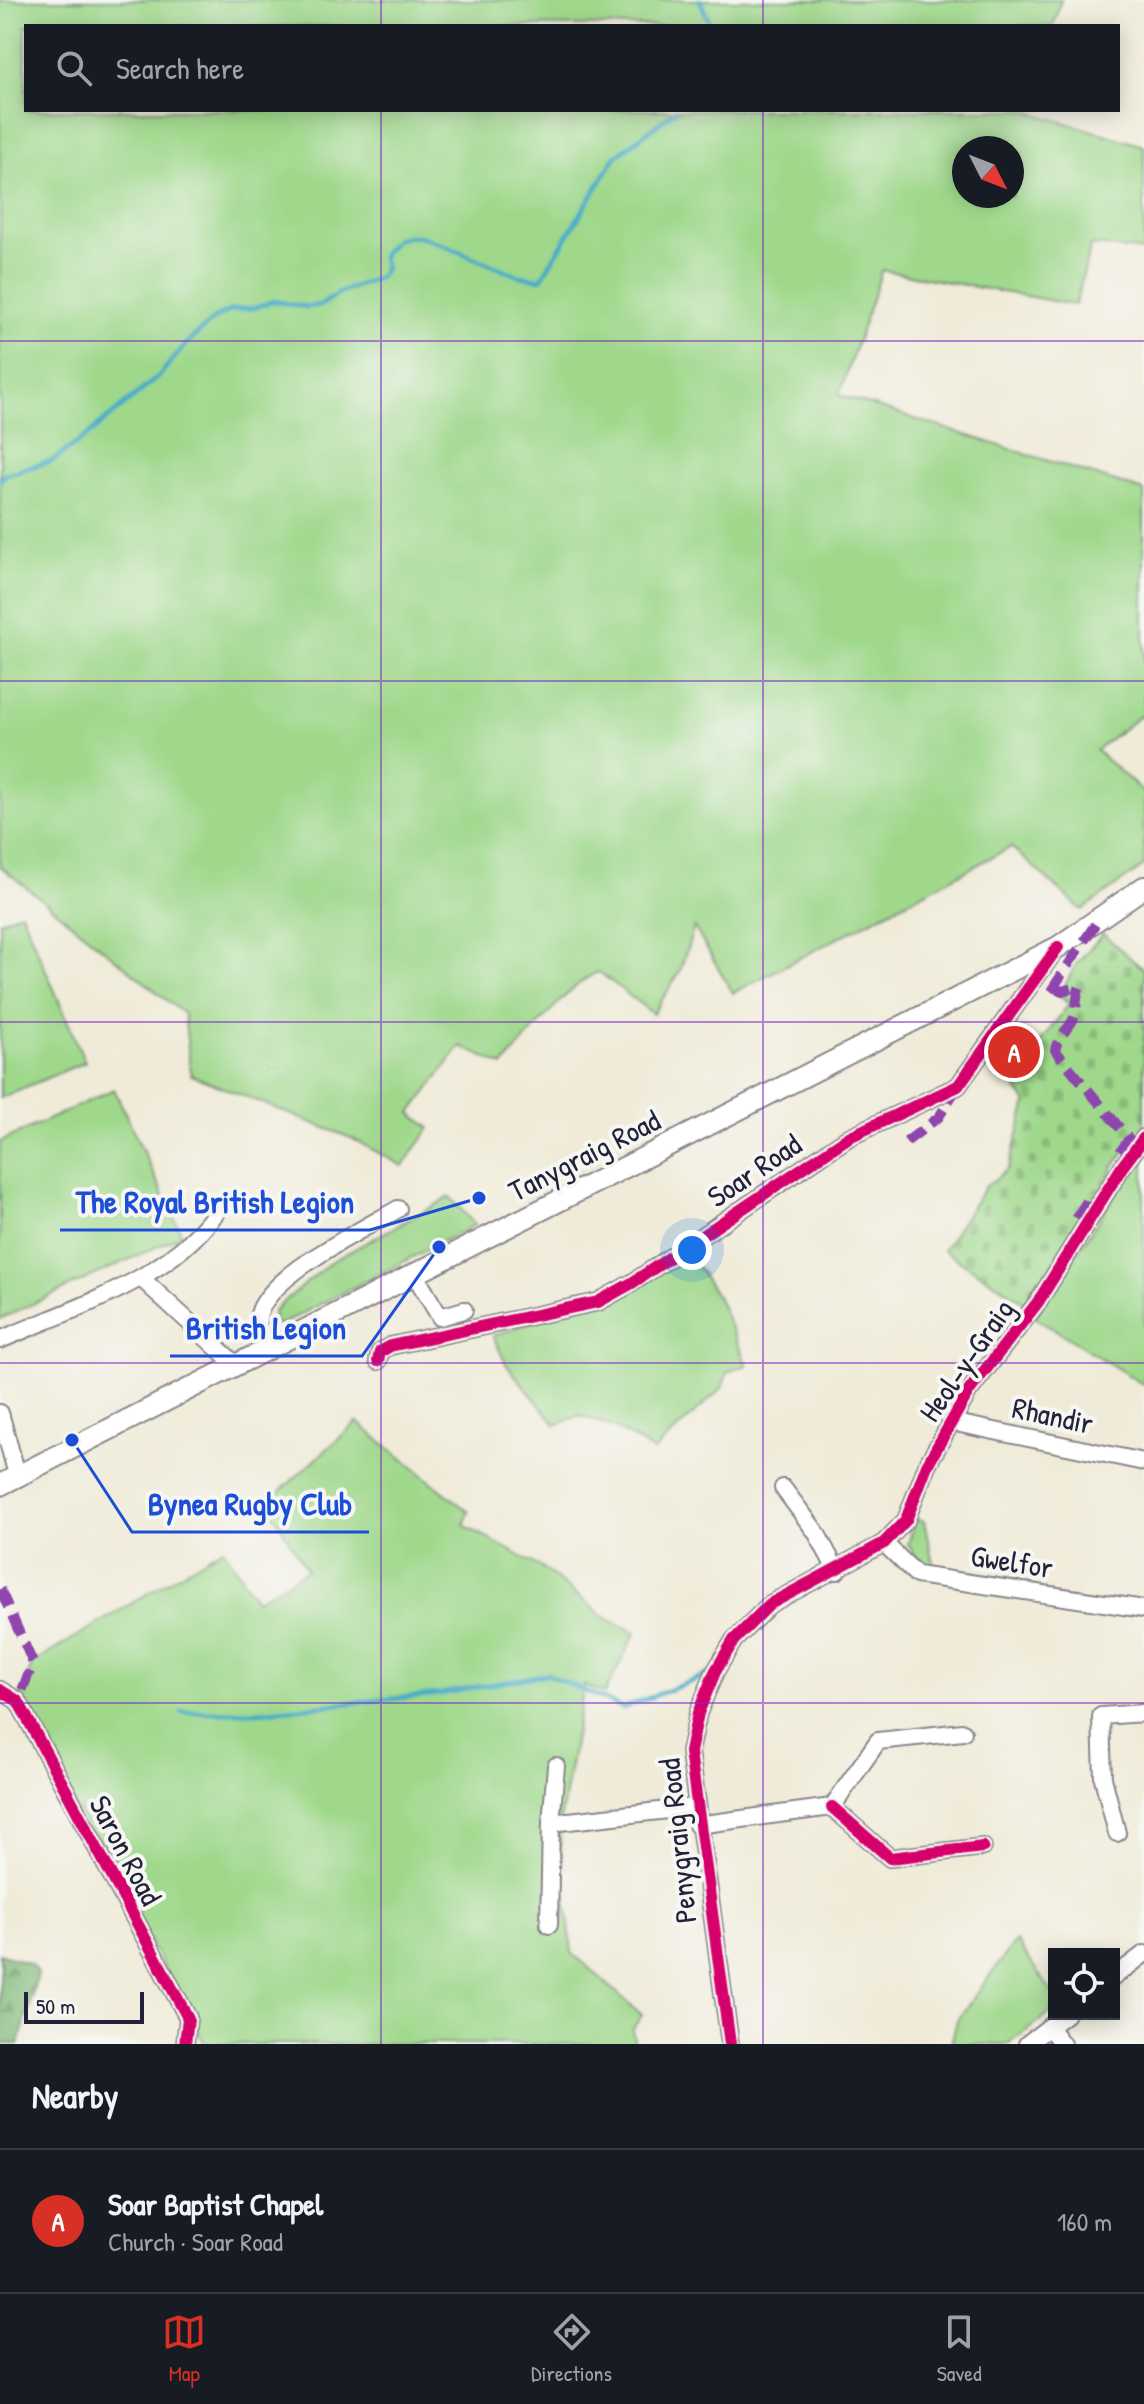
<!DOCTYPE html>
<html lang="en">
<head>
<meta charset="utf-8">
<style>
  body { margin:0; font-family:"Patrick Hand",sans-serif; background:#242831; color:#f1f3f6 }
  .controls { position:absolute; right:24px; bottom:24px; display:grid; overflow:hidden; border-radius:0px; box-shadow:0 4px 20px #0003 }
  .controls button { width:72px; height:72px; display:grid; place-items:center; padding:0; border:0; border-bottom:2px solid #363941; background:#171b24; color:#f1f3f6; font:40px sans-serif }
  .compass { position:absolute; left:952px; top:136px; width:72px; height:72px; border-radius:50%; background:#171b24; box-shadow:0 4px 20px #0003; rotate:132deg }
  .scale { position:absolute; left:24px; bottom:20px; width:120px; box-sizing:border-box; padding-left:8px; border:4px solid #22223b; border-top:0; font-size:22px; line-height:28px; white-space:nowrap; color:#22223b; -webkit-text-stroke:6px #f6f6f2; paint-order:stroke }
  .you { position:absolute; left:692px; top:1250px; width:28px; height:28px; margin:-20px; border:6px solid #fff; border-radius:50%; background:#1a73e8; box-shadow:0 0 0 12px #1a73e833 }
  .badge { display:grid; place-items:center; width:52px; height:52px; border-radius:50%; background:#d93025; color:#fff; font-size:26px; font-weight:700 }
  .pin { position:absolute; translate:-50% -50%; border:4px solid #fff; box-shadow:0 2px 8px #0006 }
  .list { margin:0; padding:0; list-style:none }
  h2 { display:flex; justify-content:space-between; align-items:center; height:104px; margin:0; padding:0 32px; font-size:34px }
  h2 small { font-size:26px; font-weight:400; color:#9ea1a6 }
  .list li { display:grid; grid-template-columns:52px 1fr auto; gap:24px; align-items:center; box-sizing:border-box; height:144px; padding:0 32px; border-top:2px solid #363941 }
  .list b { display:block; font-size:30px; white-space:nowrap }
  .list p { margin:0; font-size:26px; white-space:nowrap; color:#9ea1a6 }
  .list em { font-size:26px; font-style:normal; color:#9ea1a6 }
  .icon { flex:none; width:44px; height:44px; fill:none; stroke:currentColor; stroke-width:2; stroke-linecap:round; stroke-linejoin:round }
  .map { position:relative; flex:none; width:1144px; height:2044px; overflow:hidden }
  .search { position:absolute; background:#171b24; box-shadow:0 4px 20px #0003; left:24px; right:24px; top:24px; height:88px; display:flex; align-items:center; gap:20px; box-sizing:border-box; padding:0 28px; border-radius:0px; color:#9ea1a6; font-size:30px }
  .sheet { height:248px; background:#171b24 }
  nav { display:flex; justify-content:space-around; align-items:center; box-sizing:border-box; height:112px; border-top:2px solid #363941; background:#171b24; font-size:22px; color:#9ea1a6 }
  nav a { display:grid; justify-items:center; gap:4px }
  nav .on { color:#d93025 }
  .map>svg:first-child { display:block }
</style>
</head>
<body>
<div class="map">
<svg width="1144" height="2044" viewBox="0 0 1144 2044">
  <defs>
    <pattern id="forest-firs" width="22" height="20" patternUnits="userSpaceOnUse" patternTransform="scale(2)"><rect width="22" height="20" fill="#7fb877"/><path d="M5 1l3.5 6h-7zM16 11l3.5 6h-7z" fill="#689563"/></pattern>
    <pattern id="cemetery-stones" width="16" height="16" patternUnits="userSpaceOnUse" patternTransform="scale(2)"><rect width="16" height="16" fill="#9fd88b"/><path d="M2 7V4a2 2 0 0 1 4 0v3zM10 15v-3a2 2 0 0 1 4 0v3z" fill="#89b979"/></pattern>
  </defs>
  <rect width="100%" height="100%" fill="#f6f6f2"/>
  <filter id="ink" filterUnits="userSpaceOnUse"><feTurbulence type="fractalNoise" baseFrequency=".0125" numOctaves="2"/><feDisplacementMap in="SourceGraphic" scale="16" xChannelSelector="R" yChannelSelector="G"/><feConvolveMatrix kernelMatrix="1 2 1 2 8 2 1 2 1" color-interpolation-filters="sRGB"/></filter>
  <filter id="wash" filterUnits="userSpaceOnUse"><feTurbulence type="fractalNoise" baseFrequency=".006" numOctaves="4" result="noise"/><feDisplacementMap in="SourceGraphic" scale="32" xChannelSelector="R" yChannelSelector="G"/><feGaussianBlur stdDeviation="1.8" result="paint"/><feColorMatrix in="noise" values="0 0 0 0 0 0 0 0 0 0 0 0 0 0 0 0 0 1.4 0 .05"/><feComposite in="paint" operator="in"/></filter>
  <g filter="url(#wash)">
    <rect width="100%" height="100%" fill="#f0ebd8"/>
    <g fill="#9fd88b" stroke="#607d63" stroke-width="2" fill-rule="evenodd">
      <path d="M0,0h1061l-8,26h-1027v84h997l121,36v105l-53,-6 -16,60 -193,-35 -43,125 305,96v222l-48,37 48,43v73l-62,44 -71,-63 -278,146 -39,-66 -14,44 -27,43 -54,-42c-25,6 -77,72 -96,94l-42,-20 -50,67 19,15 -27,38 -50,-27 -162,-64 -7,-61 -184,-148zM964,148h48v48h-48z"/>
      <path d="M21,912l64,150 -85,36v-177z"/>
      <path d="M114,1089l68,146 -182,84v-177z"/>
      <path d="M1144,1150v235l-109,-68z"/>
      <path d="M450,1197l25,28 -195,100 -6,-3 -1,-11 59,-50z"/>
      <path d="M690,1256l28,42 29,67 -19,7 -6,16 -68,63 -39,-23 -35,-13 -24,10 -50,-61 -13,-28 148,-53z"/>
      <path d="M357,1422l112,90 -5,13 83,46 60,48 29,13 -32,62 -20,-9 -25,143 13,125 70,62 -10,15 3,14h-430l-187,-343 15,-38 190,-115 33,52 51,-30 -40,-67z"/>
      <path d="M916,1519l8,2 10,47 -17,-10 -9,-14z"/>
      <path d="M1016,1941l38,54v15l-45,34h-58l6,-24z"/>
    </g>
    <path fill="url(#forest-firs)" stroke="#506d59" stroke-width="2" d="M0,1953l31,11 7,10 -19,70h-19z"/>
    <path fill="url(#cemetery-stones)" stroke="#607d63" stroke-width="2" d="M1103,934l41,36v156l-30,40 -86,138 -85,-54 42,-63 23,-18 19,-66 -16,-22 58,-77 -10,-8 18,-33z"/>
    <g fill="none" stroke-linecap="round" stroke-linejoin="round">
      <g stroke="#47acc6" stroke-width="5">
        <path d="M700,0l11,26"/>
        <path d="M0,480l6,-6 46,-13 32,-23 74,-61 29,-34 28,-25 16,-8 24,-2 18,-7 33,6 15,-2 16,-11 43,-17 5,-9 -3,-11c10,-19 20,-23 41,-20l96,39 22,3 75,-123 60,-46"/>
        <path d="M182,1712h77l181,-18 107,-20 76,34 87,-34"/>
      </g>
    </g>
  </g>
  <g filter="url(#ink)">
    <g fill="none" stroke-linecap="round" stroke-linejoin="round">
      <g stroke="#89868a" stroke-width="20">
        <g id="minor">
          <path d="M415,1275l25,42 24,-7"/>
          <path d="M141,1278l96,88"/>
          <path d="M0,1340c78,-34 177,-62 223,-138"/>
          <path d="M268,1350c-5,-11 -12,-23 -9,-36 10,-39 105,-85 139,-105"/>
          <path d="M378,1361l2,-9 10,-6 208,-44 34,-19 217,-146 109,-51 99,-138"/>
          <path d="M0,1413l18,65"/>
          <path d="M951,1422l193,40"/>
          <path d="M783,1488l33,44 21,39"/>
          <path d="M884,1543l33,32 227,34"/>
          <path d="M0,1690l18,11 170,317 -3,26"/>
          <path d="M832,1807l58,51 93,-11"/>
          <path d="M551,1823l5,-57"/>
          <path d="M697,1825l135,-18 46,-66 85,-9"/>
          <path d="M1117,1833l-14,-55 -2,-62 43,-3"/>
          <path d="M549,1925l2,-102 144,-16"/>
          <path d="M1114,1977l30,-23"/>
          <path d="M1049,2027l13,17"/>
          <path d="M730,2044l-40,-292 8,-39 17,-41 19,-32 36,-36 114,-61 22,-23 21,-55 42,-74 69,-89 84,-135 22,-29"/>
          <path d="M1027,2044l39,-30"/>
        </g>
      </g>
      <g stroke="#89868a" stroke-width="24">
        <path id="major" d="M0,1485l1058,-538 86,-60"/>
      </g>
      <use href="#minor" stroke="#fff" stroke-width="16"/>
      <use href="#major" stroke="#fff" stroke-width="20"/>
      <g stroke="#8e44ad" stroke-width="10" stroke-dasharray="20 10" stroke-linecap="butt">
        <path d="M1053,987l9,4 18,-5c-5,11 -2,24 -7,34 -6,11 -15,17 -18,30l74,89 -11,16"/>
        <path d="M1051,991l47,-71"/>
        <path d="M906,1142l33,-25 16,-26"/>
        <path d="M1076,1218l15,-23"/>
        <path d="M0,1589l33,74 -15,38"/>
      </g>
      <g stroke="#f6f6f2" stroke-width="17">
        <g id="cycleway">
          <path d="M378,1361l2,-9 10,-6 208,-44 34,-19 217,-146 109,-51 100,-139"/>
          <path d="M0,1690l18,11 170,317 -3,26"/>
          <path d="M832,1807l58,51 93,-11"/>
          <path d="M730,2044l-40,-292 8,-39 17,-41 19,-32 36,-36 114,-61 22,-23 21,-55 42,-74 69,-89 84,-135 22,-29"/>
        </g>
      </g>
      <use href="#cycleway" stroke="#d6006c" stroke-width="12"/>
    </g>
  </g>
  <path fill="none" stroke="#7b2cbf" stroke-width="2" stroke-opacity="0.55" d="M381,0v26M763,0v26M381,110v1934M763,110v1934M0,341h1144M0,681h1144M0,1022h1144M0,1363h1144M0,1703h1144"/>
  <g text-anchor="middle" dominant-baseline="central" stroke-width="8" stroke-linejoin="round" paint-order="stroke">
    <g font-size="30" fill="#22223b" stroke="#f6f6f2">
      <text transform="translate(584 1155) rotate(-27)">Tanygraig Road</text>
      <text transform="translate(754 1170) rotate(-34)">Soar Road</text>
      <text transform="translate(966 1360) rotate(-55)">Heol-y-Graig</text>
      <text transform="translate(1053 1415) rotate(12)">Rhandir</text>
      <text transform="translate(1012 1561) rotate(9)">Gwelfor</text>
      <text transform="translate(677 1841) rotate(-96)">Penygraig Road</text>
      <text transform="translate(126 1850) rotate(62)">Saron Road</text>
    </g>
  </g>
  <path fill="none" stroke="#1d4ed8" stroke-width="3" d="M479 1198L370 1230H60M439 1247L362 1356H170M72 1440L132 1532H369"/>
  <g fill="#1d4ed8" stroke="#f6f6f2" stroke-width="3">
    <circle cx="479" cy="1198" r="8"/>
    <circle cx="439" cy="1247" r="8"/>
    <circle cx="72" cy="1440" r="8"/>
  </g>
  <g font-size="32" text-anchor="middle" font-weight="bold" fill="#1d4ed8" stroke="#f6f6f2" stroke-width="8" stroke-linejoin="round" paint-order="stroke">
    <text x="215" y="1213">The Royal British Legion</text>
    <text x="266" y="1339">British Legion</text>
    <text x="250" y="1515">Bynea Rugby Club</text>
  </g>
</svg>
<div class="controls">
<button><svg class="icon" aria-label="locate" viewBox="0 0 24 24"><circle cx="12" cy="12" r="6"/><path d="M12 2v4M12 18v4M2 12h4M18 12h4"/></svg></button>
</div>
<svg class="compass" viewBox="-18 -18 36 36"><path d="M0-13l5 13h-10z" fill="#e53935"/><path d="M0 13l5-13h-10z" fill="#9ea1a6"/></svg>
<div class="scale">50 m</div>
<div class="you"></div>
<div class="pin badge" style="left:1014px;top:1052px">A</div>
<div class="search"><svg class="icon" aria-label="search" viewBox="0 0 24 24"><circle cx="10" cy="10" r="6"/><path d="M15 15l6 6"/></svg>Search here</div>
</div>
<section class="sheet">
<h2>Nearby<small></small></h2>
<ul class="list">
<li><span class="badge">A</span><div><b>Soar Baptist Chapel</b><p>Church · Soar Road</p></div><em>160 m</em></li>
</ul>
</section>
<nav>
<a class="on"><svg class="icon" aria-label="map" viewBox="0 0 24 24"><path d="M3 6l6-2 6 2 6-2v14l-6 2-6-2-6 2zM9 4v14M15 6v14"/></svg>Map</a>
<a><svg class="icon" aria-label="directions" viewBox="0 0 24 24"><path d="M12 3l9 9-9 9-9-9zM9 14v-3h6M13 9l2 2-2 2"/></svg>Directions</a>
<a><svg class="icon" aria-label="saved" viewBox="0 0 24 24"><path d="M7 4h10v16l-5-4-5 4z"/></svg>Saved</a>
</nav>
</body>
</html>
